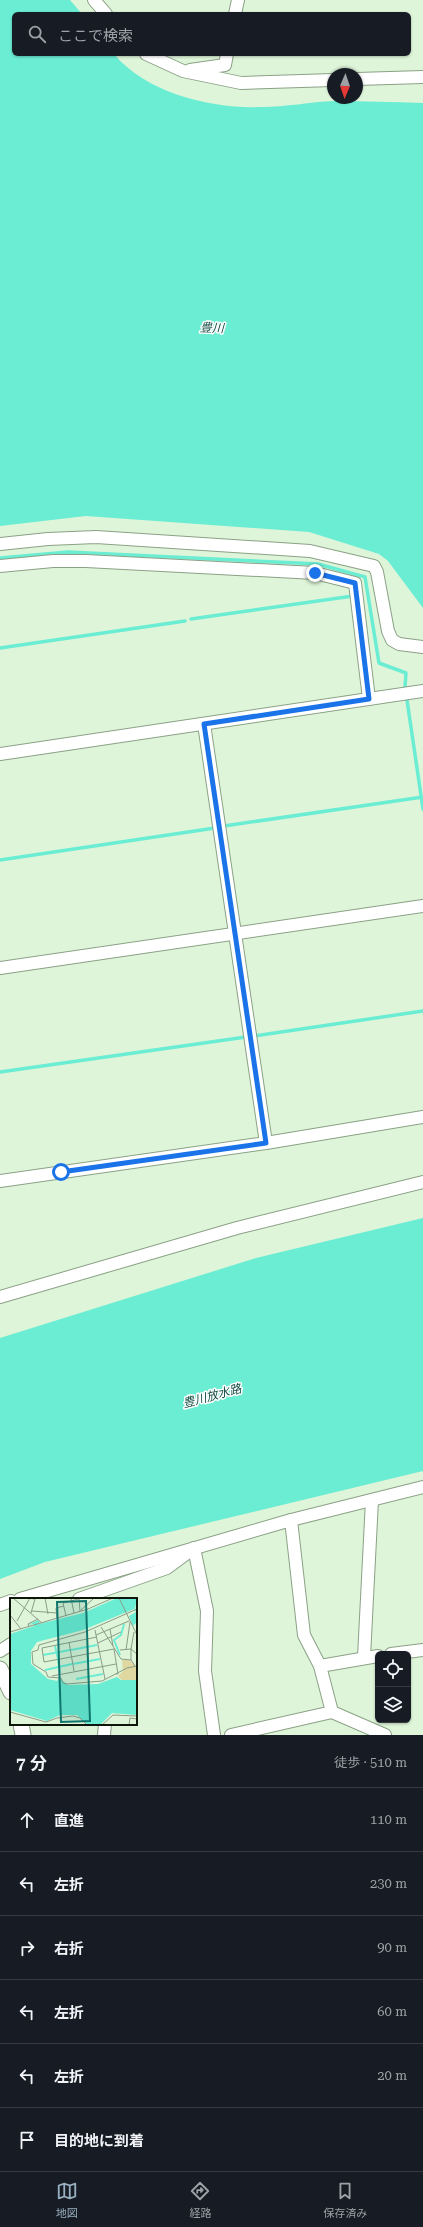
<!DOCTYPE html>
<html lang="ja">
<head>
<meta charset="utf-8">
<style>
  body { margin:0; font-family:"Roboto Serif","Noto Sans JP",serif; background:#242831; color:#f1f3f6 }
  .controls { position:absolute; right:12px; bottom:12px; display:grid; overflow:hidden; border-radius:6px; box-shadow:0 1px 3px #0004 }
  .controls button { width:36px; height:36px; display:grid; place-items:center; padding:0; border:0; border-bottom:1px solid #363941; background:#171b24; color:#f1f3f6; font:20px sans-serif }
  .compass { position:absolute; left:327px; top:68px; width:36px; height:36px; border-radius:50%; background:#171b24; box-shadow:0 1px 3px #0004; rotate:182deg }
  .stop { position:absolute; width:12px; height:12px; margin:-9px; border:3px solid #1a73e8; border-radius:50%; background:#fff }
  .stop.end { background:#1a73e8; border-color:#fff; box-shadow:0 1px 4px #0008 }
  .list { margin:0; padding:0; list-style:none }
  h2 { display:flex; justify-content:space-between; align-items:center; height:52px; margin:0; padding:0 16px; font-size:17px }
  h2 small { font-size:13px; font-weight:400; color:#9ea1a6 }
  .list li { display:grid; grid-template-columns:26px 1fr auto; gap:12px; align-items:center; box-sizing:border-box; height:64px; padding:0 16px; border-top:1px solid #363941 }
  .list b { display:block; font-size:15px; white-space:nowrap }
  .list em { font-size:13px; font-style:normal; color:#9ea1a6 }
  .icon { flex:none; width:22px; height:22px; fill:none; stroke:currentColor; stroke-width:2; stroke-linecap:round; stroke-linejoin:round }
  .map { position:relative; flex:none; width:423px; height:1735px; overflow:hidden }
  .search { position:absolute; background:#171b24; box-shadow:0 1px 3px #0004; left:12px; right:12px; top:12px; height:44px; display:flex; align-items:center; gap:10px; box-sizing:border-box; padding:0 14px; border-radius:6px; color:#9ea1a6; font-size:15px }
  .sheet { height:436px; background:#171b24 }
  nav { display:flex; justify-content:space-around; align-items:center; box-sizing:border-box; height:56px; border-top:1px solid #363941; background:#171b24; font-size:11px; color:#9ea1a6 }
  nav a { display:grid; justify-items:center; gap:2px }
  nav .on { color:#99b0c0 }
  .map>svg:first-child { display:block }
</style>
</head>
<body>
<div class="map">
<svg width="423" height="1735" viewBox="0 0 423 1735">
  <rect width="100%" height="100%" fill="#def5d9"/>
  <g fill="#6bedd4">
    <path d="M0,0h70l12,14h-68v40h100c32,39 98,55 147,53 25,0 49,-5 73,-6 30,0 60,1 89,2v505l-35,-47 -9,-7 -70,-22 -223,-16 -86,10z"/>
    <path d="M423,1218v253l-378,91 -45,17v-241l256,-80z"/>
  </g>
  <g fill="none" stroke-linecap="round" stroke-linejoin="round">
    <g stroke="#6bedd4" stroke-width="3.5">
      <path d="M0,558l68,-6 250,12 47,13 14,86 27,10 -1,14"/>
      <path d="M191,619l162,-23"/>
      <path d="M0,648l185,-27"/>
      <path d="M407,700l16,109"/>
      <path d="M224,826l199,-29"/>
      <path d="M0,860l215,-32"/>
      <path d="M254,1036l169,-25"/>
      <path d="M0,1072l246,-35"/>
    </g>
    <g stroke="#8ba186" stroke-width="14">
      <g id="minor">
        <path d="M94,0l12,14"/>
        <path d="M235,14l3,-14"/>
        <path d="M146,54l37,17 58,12 92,-3"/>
        <path d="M190,70l35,-5 2,-11"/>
        <path d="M357,79l66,-2"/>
        <path d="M0,544l48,-5 48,-2 214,14 64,15 3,6 11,59 4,9 7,4 24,3"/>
        <path d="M0,566l53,-5h33l229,12 40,10 14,116"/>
        <path d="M204,724l62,419"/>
        <path d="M0,754l423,-63"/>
        <path d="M0,968l423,-62"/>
        <path d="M0,1181l266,-38 157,-26"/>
        <path d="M0,1297l237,-69 186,-46"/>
        <path d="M20,1599l271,-79 132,-33"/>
        <path d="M79,1599l88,-31 27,-20 13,63 -2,60 9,64"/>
        <path d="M0,1605l11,-4"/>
        <path d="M0,1651l11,-7"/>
        <path d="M391,1654l32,-4"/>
        <path d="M364,1657l8,-157"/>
        <path d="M320,1666l58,-10"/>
        <path d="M332,1712l53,23"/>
        <path d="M104,1735l1,-11"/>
        <path d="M231,1735l101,-23 -12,-46 -16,-31 -13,-115"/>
      </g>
    </g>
    <g stroke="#8ba186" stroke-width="17">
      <g id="tertiary">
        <path d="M0,1669l11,23"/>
        <path d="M21,1724l2,11"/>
      </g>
    </g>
    <use href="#minor" stroke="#fff" stroke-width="12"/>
    <use href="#tertiary" stroke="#fff" stroke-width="15"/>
  </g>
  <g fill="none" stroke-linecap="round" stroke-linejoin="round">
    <path stroke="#1a73e8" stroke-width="5" d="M61,1172l205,-29 -62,-419 165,-25 -14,-116 -40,-10"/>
  </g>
  <g text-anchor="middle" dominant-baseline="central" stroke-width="3" stroke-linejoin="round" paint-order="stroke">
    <g font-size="12" font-style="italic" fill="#124b42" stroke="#fff">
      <text transform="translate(212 328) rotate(2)">豊川</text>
      <text transform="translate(212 1396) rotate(-15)">豊川放水路</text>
    </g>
  </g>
  <g transform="translate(10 1598)">
    <rect width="127" height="127" fill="#def5d9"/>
    <path d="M112,62h7l8,7v13h-15l-4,-4 5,-5z" fill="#e0d8a1"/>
    <path d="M107,0h20l-2,11 2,2v11l-4,4 -4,-10 7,-4 -2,-3 -51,21 -46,12 -6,9v13l17,15 9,2 2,-3 9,7 30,-1 19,-7 4,3h16v35l-25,-2 -12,12h-12l-11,-10h-17l-13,6 -37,-11v-76l24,-8v-2l-6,1 10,-5 2,2 -5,3 48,-12z" fill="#6bedd4"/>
    <path fill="none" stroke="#6bedd4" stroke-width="2" d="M45,48l3,13M61,52l26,-5M33,57l27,-5M110,57l-6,-15 7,-5 3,-11M48,62l2,13M63,66l27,-5M35,72l27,-6M66,81l27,-5"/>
    <path fill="none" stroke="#8b9c87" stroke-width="1" d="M3,0l29,25M17,0l8,1 -4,14M35,0l3,16M61,0l3,15M69,0l1,13M109,0l18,37M127,11l-52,23 -46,13 -1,5 -6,2 1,12 13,8 2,5 13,1 2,5 4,1 35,-3 25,-13 10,-2M71,12l12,-11 -3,-1M22,13l25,2M0,17l11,14M56,18l-3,-13 19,-5M47,21l-1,-11 8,-2M7,23l13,-23M19,29l-1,-3 10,-5M91,29l20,32 10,1M100,31l3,17M85,32l10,49M0,34l78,-23 25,-11M124,34l-3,17v11l4,6M86,37l33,-14M87,39l-55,11 2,14 70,-13M59,44l5,29M88,45l23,-11M104,51l4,25h-2M110,52l11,-1 6,5M116,52l4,-28M42,78l64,-12M0,114l36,10 11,-4 16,-2 7,2 7,7M92,127l11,-10 24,1M119,127l1,-7 7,1"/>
    <path fill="#0f766e" fill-opacity="0.15" stroke="#0f766e" stroke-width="2" d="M76,3l4,120 -29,1 -4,-120z"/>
    <rect width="127" height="127" fill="none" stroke="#0e160c" stroke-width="2"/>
  </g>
</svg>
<div class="controls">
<button><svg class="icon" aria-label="locate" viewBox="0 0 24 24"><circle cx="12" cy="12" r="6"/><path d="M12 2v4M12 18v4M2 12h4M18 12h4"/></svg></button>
<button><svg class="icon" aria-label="layers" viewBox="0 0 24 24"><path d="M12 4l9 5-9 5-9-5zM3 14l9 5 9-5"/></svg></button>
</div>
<svg class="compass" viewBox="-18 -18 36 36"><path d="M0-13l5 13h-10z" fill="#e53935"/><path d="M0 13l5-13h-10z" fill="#9ea1a6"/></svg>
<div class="stop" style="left:61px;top:1172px"></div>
<div class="stop end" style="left:315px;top:573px"></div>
<div class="search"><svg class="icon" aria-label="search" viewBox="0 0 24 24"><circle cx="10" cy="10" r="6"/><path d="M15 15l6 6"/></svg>ここで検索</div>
</div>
<section class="sheet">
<h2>7 分<small>徒歩 · 510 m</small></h2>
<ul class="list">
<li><svg class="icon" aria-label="ahead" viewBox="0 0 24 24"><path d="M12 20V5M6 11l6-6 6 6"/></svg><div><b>直進</b></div><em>110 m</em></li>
<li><svg class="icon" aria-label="left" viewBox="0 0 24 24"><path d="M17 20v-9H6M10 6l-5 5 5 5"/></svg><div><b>左折</b></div><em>230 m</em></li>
<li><svg class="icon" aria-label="right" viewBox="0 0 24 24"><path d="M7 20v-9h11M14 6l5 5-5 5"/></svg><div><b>右折</b></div><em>90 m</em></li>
<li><svg class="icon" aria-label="left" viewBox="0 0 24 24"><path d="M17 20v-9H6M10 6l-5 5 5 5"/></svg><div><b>左折</b></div><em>60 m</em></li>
<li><svg class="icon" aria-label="left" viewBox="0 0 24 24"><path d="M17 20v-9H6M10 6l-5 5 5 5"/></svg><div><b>左折</b></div><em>20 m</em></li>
<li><svg class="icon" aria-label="arrive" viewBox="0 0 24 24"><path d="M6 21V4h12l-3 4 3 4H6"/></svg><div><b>目的地に到着</b></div></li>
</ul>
</section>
<nav>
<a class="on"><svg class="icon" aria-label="map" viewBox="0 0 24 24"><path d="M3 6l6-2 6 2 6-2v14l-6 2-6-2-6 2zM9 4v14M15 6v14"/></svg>地図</a>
<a><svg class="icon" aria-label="directions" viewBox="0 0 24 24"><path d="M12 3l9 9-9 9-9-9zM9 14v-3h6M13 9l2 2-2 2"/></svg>経路</a>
<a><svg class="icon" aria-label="saved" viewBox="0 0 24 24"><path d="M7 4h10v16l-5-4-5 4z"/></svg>保存済み</a>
</nav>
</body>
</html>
